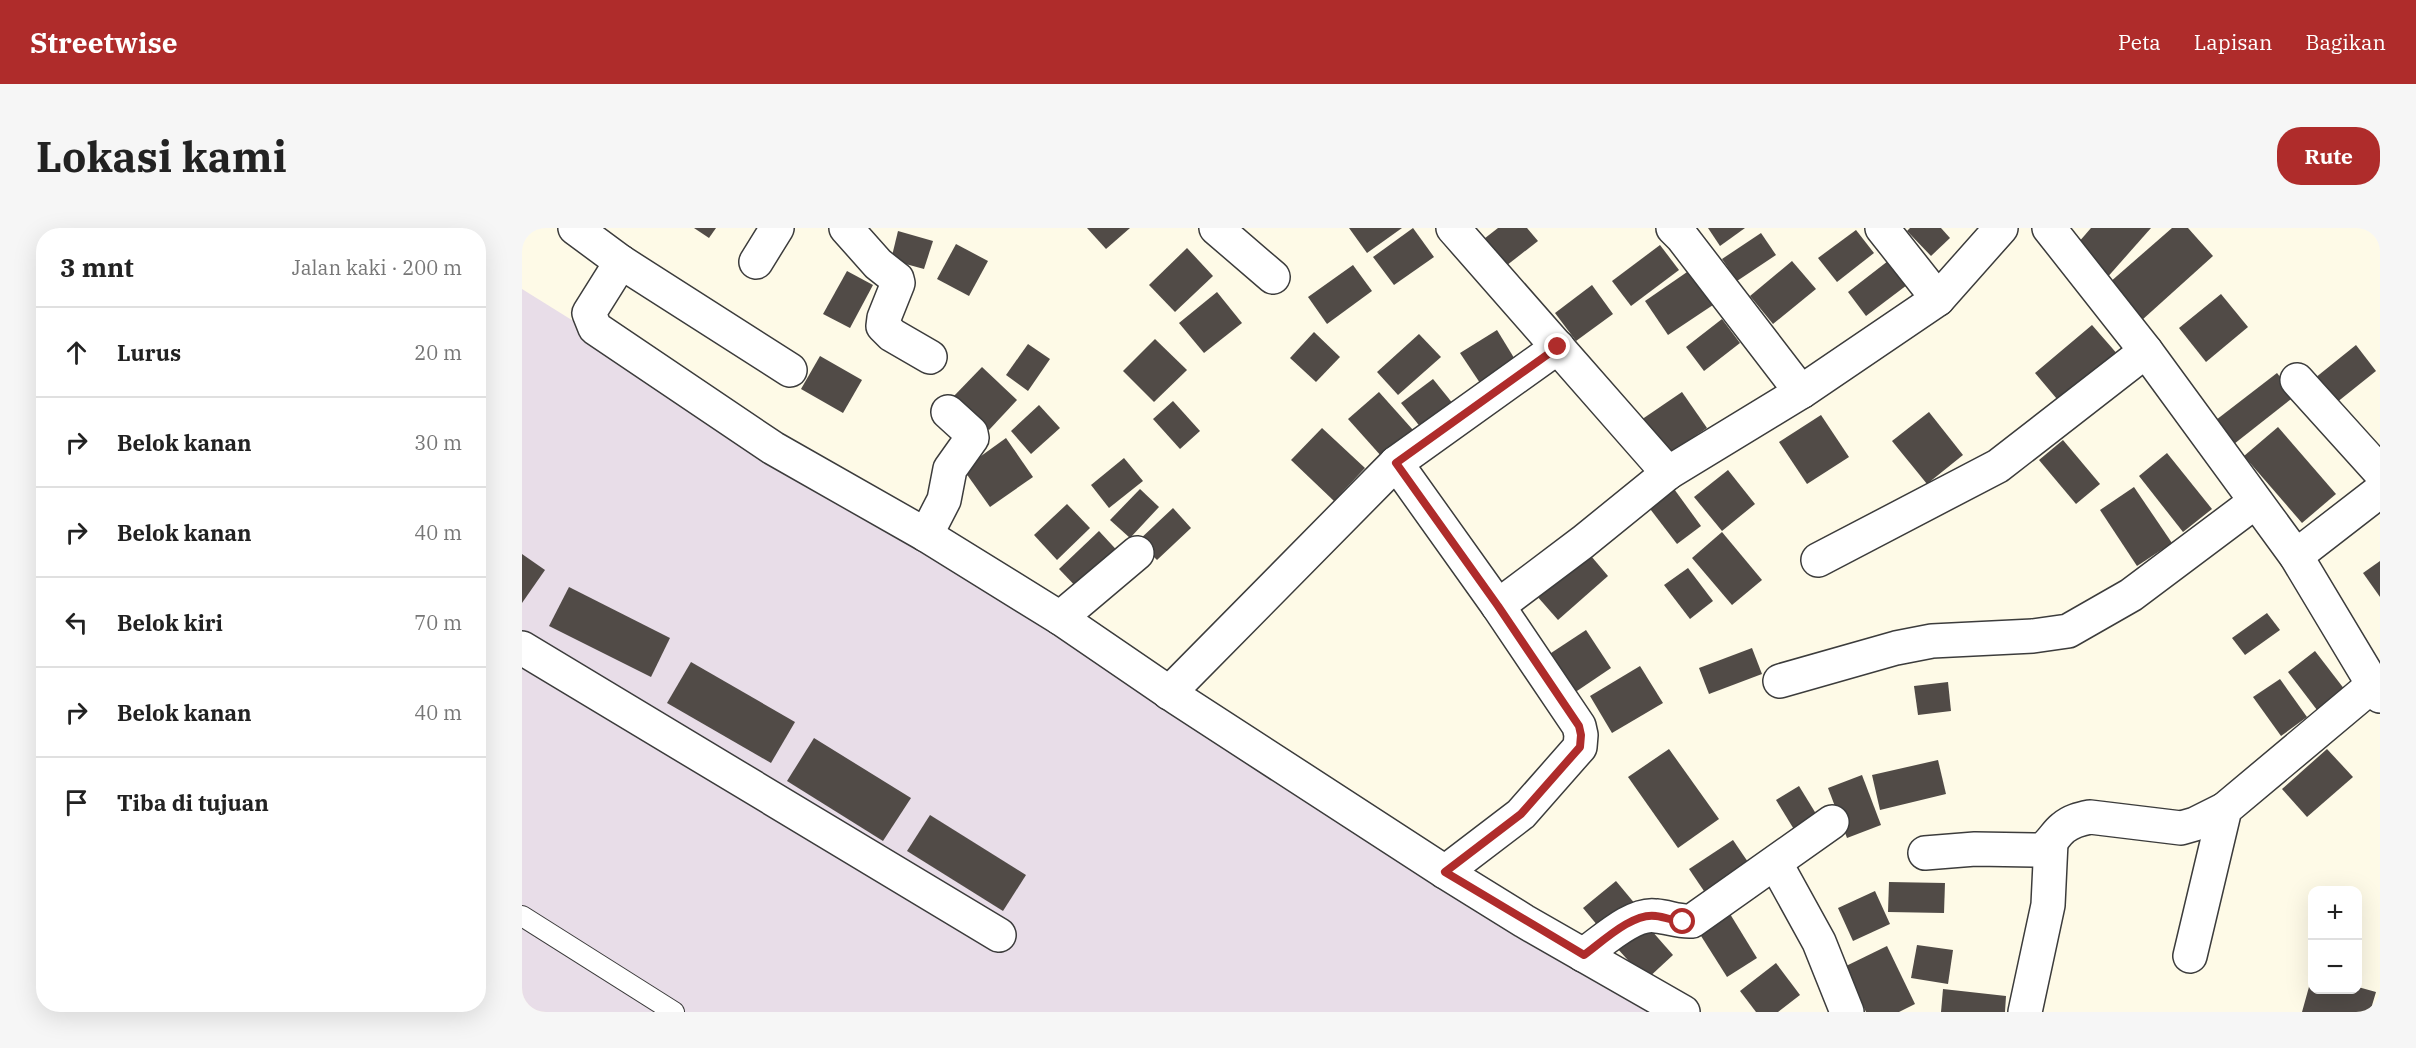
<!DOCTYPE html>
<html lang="id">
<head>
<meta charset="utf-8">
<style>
  body { margin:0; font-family:"IBM Plex Serif",serif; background:#f6f6f6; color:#222 }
  .controls { position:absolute; right:18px; bottom:18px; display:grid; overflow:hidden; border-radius:12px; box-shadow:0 6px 24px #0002 }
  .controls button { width:54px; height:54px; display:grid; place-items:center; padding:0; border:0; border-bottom:2px solid #e0e0e0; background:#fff; color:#222; font:30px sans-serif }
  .stop { position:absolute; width:18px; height:18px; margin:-14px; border:4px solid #af2c2b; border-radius:50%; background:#fff }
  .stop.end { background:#af2c2b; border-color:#fff; box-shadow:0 2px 6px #0008 }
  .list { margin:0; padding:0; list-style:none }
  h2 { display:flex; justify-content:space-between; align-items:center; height:78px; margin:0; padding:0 24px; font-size:26px }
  h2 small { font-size:20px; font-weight:400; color:#767676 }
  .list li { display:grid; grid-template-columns:39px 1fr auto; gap:18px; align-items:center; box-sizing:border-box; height:90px; padding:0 24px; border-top:2px solid #e0e0e0 }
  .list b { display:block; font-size:22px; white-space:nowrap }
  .list em { font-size:20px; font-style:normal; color:#767676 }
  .icon { flex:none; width:33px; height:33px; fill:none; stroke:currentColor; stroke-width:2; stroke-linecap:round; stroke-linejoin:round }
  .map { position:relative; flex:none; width:1858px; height:784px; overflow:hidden; border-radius:24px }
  header { display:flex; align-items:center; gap:36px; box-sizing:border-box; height:84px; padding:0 30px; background:#af2c2b; color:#fff }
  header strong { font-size:28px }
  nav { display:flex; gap:33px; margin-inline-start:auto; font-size:21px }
  .intro { display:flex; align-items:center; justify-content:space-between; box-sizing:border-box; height:144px; padding:0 36px }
  h1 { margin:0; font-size:42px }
  .button { padding:15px 27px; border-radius:24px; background:#af2c2b; color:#fff; font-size:21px; font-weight:700 }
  main { display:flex; gap:36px; padding:0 36px }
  aside { flex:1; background:#fff; border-radius:24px; box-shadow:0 6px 24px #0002 }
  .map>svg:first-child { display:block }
</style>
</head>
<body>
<header>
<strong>Streetwise</strong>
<nav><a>Peta</a><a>Lapisan</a><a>Bagikan</a></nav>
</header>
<div class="intro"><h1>Lokasi kami</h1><a class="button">Rute</a></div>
<main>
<aside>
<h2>3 mnt<small>Jalan kaki · 200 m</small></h2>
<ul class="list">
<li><svg class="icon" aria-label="ahead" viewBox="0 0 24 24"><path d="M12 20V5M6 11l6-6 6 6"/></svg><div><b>Lurus</b></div><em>20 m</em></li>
<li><svg class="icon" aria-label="right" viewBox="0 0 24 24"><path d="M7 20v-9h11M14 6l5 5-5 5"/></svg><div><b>Belok kanan</b></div><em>30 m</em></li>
<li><svg class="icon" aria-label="right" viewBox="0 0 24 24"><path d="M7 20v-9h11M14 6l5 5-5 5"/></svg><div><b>Belok kanan</b></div><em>40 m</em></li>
<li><svg class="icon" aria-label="left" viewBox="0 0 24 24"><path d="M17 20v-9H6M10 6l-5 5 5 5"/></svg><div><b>Belok kiri</b></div><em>70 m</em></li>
<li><svg class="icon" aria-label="right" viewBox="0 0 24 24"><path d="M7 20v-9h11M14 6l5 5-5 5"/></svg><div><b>Belok kanan</b></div><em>40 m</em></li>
<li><svg class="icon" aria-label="arrive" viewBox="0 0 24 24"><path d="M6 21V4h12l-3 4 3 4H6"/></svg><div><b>Tiba di tujuan</b></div></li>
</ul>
</aside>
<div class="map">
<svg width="1858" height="784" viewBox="0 0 1858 784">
  <rect width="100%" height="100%" fill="#fefae7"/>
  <path fill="#e8dde8" d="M0,61l1161,723h-1161z"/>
  <g fill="#514b47">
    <path d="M172,0h22l-7,10z"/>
    <path d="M565,0h43l-24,21z"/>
    <path d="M827,0h53l-35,25z"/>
    <path d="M891,0l21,29 -40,28 -21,-28z"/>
    <path d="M976,0h29l11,13 -36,28 -22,-27z"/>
    <path d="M1186,0h37l-25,18z"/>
    <path d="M1388,0h31l9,10 -19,18 -24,-25z"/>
    <path d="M1569,0h60l-46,52 -34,-29z"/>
    <path d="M1650,0h16l25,28 -71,64 -33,-37z"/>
    <path d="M1334,2l18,23 -37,29 -19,-24z"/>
    <path d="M376,3l35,10 -9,28 -33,-9z"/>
    <path d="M1239,5l15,22 -39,26 -15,-22z"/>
    <path d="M434,16l32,17 -19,35 -32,-17z"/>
    <path d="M1138,17l19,25 -48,36 -19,-25z"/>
    <path d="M665,20l26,28 -38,36 -26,-27z"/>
    <path d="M1270,33l24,28 -43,35 -23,-28z"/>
    <path d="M1366,33l19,24 -41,31 -18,-24z"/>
    <path d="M831,37l19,26 -45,33 -19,-27z"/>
    <path d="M1168,42l23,35 -45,30 -23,-34z"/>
    <path d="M325,43l26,14 -23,43 -27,-14z"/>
    <path d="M1070,57l21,29 -37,27 -21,-28z"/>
    <path d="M695,64l25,31 -38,30 -25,-30z"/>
    <path d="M1699,66l27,33 -42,35 -27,-34z"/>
    <path d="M1200,91l18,24 -36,28 -18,-24z"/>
    <path d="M1570,97l27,31 -57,49 -27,-32z"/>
    <path d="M975,102l22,36 -35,23 -24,-36z"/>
    <path d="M792,104l26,25 -24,25 -26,-24z"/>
    <path d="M897,106l22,23 -43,38 -21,-23z"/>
    <path d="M633,111l32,31 -33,32 -31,-31z"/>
    <path d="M506,116l22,15 -22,32 -22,-16z"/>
    <path d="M1834,117l20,26 -40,32 -21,-25z"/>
    <path d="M298,128l42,24 -19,33 -42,-24z"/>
    <path d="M460,139l35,33 -28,30 -36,-33z"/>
    <path d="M1755,145l18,23 -61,48 -18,-24z"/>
    <path d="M911,151l21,26 -32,24 -21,-26z"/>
    <path d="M857,164l34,38 -31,27 -34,-38z"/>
    <path d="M1160,164l25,36 -44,30 -25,-36z"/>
    <path d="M651,173l27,30 -20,18 -27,-30z"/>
    <path d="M517,177l21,23 -29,26 -20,-23z"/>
    <path d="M1407,184l34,43 -36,29 -35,-43z"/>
    <path d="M1299,187l28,42 -42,27 -28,-42z"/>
    <path d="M1756,199l58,67 -34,29 -58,-67z"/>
    <path d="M800,200l43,40 -31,33 -43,-41z"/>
    <path d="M484,210l27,39 -43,30 -27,-38z"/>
    <path d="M1541,212l37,44 -24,20 -37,-44z"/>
    <path d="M1645,225l45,56 -29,23 -44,-56z"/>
    <path d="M602,230l19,23 -34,27 -18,-23z"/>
    <path d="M1206,242l27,34 -33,27 -28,-34z"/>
    <path d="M1147,254l32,44 -24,18 -33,-43z"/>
    <path d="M1612,259l38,56 -35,23 -37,-56z"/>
    <path d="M618,261l19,18 -29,31 -20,-18z"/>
    <path d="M545,276l23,24 -33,32 -23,-25z"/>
    <path d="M651,280l18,20 -34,32 -19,-19z"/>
    <path d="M577,303l25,27 -40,37 -25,-26z"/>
    <path d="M1200,304l40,48 -30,25 -40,-47z"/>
    <path d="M1064,322l22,26 -50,44 -22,-25z"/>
    <path d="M0,326l23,16 -23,33z"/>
    <path d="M1858,333v36l-17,-24z"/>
    <path d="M1166,340l25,33 -23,18 -26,-34z"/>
    <path d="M47,359l101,51 -19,39 -102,-51z"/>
    <path d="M1745,385l13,17 -35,25 -13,-17z"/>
    <path d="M1064,402l25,38 -37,25 -26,-38z"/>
    <path d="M1230,420l10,26 -53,20 -10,-26z"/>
    <path d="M1793,423l30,39 -28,20 -29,-38z"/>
    <path d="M169,434l104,60 -24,41 -104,-60z"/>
    <path d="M1118,438l23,37 -51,30 -22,-37z"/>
    <path d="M1758,451l27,38 -26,19 -28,-39z"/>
    <path d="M1426,454l3,29 -33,4 -4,-29z"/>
    <path d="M292,510l97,60 -28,43 -96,-60z"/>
    <path d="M1147,521l50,70 -41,29 -50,-71z"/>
    <path d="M1805,521l26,28 -46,40 -25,-28z"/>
    <path d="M1416,532l8,34 -66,16 -8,-35z"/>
    <path d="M1340,547l19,50 -34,13 -19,-50z"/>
    <path d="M1277,558l19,31 -23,14 -19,-31z"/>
    <path d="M408,587l96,60 -23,36 -96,-60z"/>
    <path d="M1211,612l17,25 -44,29 -17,-25z"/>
    <path d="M1094,653l20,24 -33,27 -20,-24z"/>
    <path d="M1367,654l56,1 -1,30 -56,-1z"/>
    <path d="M1353,663l15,33 -37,17 -15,-33z"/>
    <path d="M1205,681l30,49 -30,19 -31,-49z"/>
    <path d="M1122,694l29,33 -27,25 -30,-33z"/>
    <path d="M1395,717l36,5 -5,34 -37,-6z"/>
    <path d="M1365,718l28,58 -16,8h-33l-22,-45z"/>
    <path d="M1254,735l24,32 -22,17h-22l-16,-21z"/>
    <path d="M1790,748v14h46v-3l18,5 -6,20h-68z"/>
    <path d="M1421,761l63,7 -1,16h-64z"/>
  </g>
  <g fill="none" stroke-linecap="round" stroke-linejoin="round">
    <g stroke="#3c3c3c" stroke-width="22">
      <path id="lane" d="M0,688l152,96"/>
    </g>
    <g stroke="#3c3c3c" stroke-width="36">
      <g id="street">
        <path d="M53,0l46,34 -32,51 6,15 178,120 153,87 134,83 117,80 268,174 79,49 159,91"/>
        <path d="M324,0l32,36 19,15 1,4 -14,35 -1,8 9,9 38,22"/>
        <path d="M694,0l57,49"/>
        <path d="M931,0l215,245"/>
        <path d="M1151,0l9,9 119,155"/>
        <path d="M1360,0l56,71"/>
        <path d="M1527,0l97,123 150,205 84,140"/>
        <path d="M99,34l169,108"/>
        <path d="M234,34l21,-34"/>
        <path d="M1775,152l83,92"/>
        <path d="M874,235l162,-116"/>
        <path d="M404,307l18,-35 6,-31 22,-31 -1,-5 -23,-21"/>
        <path d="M1774,328l84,-65"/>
        <path d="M1296,332l180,-94 148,-115"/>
        <path d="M976,378l85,-64 85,-69 133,-81 137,-93 63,-71"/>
        <path d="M538,390l77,-65"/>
        <path d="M0,420l477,287"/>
        <path d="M1258,453l116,-33 36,-7 101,-5 35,-5 63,-36 124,-93"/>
        <path d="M647,465l227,-230 102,143 81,120 2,9 -1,12 -59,67 -76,58"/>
        <path d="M1403,625l50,-4 64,1c11,-3 15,-15 24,-22 8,-7 17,-9 27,-11l91,11 14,-4 30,-15"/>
        <path d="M1254,636l43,78 28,70"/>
        <path d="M1061,727c19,-13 50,-43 73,-39 13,1 22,6 36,5l140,-99"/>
        <path d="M1668,728l35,-147 148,-124"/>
        <path d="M1503,784l23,-107 3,-63"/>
      </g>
    </g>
    <use href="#lane" stroke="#fff" stroke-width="20"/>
    <use href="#street" stroke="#fff" stroke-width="33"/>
  </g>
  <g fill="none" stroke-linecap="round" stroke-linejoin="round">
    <path stroke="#af2c2b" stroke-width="8" d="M1036,119l-162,116 102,143 81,120 2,9 -1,12 -59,67 -76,58 139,83c18,-13 49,-43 72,-39 9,1 18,5 27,6"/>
  </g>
</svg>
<div class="controls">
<button>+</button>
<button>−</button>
</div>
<div class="stop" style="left:1161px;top:694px"></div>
<div class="stop end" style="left:1036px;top:119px"></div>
</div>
</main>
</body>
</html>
